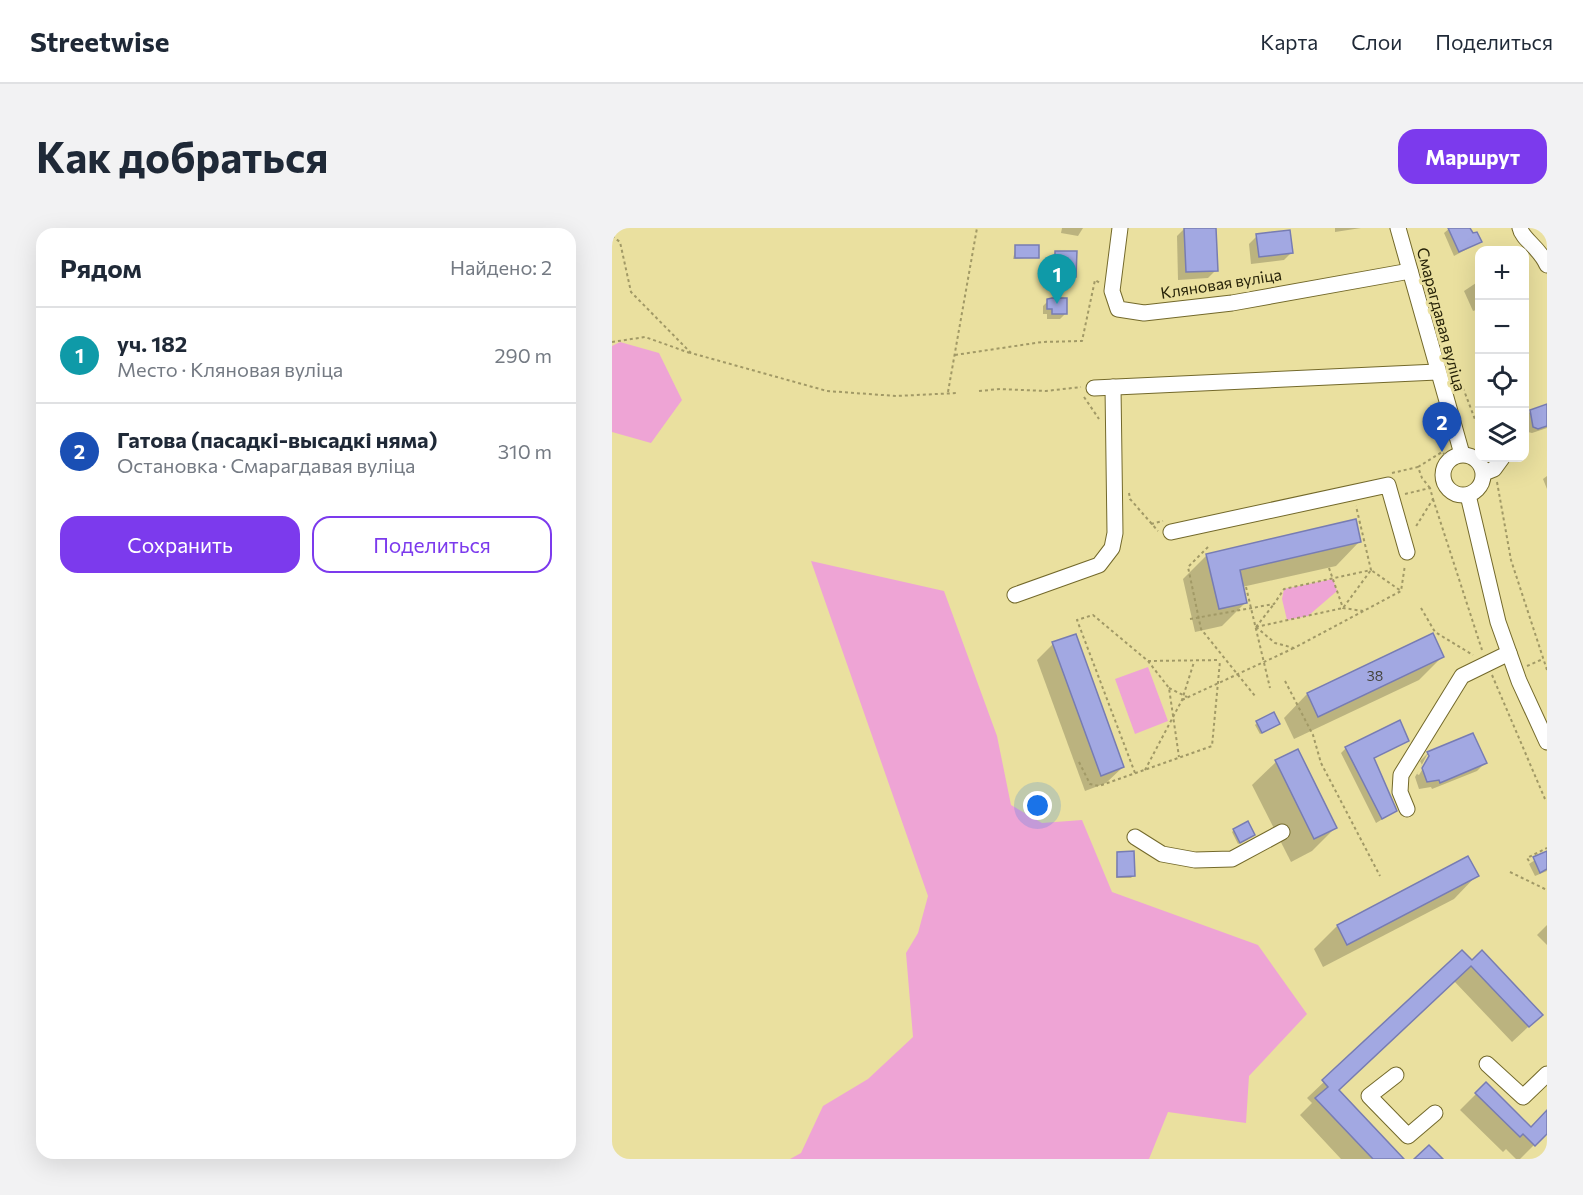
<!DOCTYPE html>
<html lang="ru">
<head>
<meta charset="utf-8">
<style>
  body { margin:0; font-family:Commissioner,sans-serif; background:#f2f2f3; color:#1f2937 }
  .controls { position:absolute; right:18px; top:18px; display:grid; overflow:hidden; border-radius:12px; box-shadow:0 6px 24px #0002 }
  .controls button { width:54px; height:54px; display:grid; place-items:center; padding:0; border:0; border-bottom:2px solid #e0e1e3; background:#fff; color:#1f2937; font:30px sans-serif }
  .you { position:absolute; left:426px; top:578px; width:21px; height:21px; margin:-15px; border:4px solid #fff; border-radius:50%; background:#1a73e8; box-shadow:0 0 0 9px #1a73e833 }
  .badge { display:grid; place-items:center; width:39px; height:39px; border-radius:50%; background:#7c3aed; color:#fff; font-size:20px; font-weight:700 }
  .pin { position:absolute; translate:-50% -50px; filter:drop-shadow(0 2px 3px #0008) }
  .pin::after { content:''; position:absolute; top:32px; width:21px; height:18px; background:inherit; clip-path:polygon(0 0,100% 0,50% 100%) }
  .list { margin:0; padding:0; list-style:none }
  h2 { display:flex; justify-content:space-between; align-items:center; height:78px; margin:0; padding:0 24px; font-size:26px }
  h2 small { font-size:20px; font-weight:400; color:#747a83 }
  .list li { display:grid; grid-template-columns:39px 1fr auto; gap:18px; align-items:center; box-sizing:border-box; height:96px; padding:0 24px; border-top:2px solid #e0e1e3 }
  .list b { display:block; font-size:22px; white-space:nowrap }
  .list p { margin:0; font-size:20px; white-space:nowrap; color:#747a83 }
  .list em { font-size:20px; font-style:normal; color:#747a83 }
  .actions { display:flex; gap:12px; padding:18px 24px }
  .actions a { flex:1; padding:14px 0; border:2px solid #7c3aed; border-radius:18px; text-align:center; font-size:21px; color:#7c3aed }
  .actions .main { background:#7c3aed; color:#fff }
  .icon { flex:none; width:33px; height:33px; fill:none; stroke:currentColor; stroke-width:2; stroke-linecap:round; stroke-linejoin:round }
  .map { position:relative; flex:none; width:935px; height:931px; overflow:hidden; border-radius:18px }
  header { display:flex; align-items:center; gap:36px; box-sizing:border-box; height:84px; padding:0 30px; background:#fff; border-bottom:2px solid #e0e1e3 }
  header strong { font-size:28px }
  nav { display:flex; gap:33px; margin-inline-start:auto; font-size:21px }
  .intro { display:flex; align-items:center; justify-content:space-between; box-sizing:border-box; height:144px; padding:0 36px }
  h1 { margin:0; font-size:42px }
  .button { padding:15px 27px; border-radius:18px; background:#7c3aed; color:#fff; font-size:21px; font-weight:700 }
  main { display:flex; gap:36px; padding:0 36px }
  aside { flex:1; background:#fff; border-radius:18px; box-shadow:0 6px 24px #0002 }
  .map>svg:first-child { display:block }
</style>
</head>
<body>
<header>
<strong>Streetwise</strong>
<nav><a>Карта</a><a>Слои</a><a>Поделиться</a></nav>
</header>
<div class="intro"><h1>Как добраться</h1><a class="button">Маршрут</a></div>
<main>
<aside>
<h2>Рядом<small>Найдено: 2</small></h2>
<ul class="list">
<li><span class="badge" style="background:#0f9aa8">1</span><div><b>уч. 182</b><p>Место · Кляновая вуліца</p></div><em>290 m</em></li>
<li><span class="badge" style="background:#1a4fb4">2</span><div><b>Гатова (пасадкі-высадкі няма)</b><p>Остановка · Смарагдавая вуліца</p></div><em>310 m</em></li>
</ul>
<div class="actions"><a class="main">Сохранить</a><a>Поделиться</a></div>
</aside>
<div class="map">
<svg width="935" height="931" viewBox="0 0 935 931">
  <rect width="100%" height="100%" fill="#eae09f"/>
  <g fill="#eea4d5">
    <path d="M8,114l39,11 23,47 -31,43 -39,-11v-86z"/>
    <path d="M199,333l133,30 53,145 14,69 31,18 40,-3 30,72 146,53 49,69 -58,62 -3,47 -78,-11 -19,47h-359l11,-6 22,-47 45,-27 45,-42 -7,-84 12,-20 10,-37z"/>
    <path d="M721,351l4,12 -29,25 -21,4 -5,-21 2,-10z"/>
    <path d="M536,439l20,54 -33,13 -20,-55z"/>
  </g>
  <g fill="#0003" fill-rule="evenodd">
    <path d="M450,0h21l-5,8 -17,-3z"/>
    <path d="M573,0h30l1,42 -8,8 -30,2 -1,-44z"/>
    <path d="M723,0h26l-26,4z"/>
    <path d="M838,0h19l11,14 -26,14 -10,-23z"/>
    <path d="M645,8l35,16 -8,8 -33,4 -2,-20z"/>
    <path d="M404,18l21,11 -24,2z"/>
    <path d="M444,24l19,25 -5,5h-19v-25z"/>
    <path d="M867,53v28l-6,2 -9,-20z"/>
    <path d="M436,73l17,13 -5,5h-13v-5h-4v-8z"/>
    <path d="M912,127l4,8 -4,4z"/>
    <path d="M935,177v23l-15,5 -4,-1 -2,-16 5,-5z"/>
    <path d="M935,248v13l-4,-10z"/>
    <path d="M747,314l-23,24 -94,21 4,15 -24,24 -27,6 -12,-53 24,-24z"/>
    <path d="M820,407l10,22 -23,23 -125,59 -10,-21 23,-24z"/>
    <path d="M441,416l70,123 -17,16 -21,8 -48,-131z"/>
    <path d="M645,495l19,3 -16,8 -5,-9z"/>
    <path d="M795,512l-34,19 23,52 -20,12 -35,-70 5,-5z"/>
    <path d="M816,525l57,10 -8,8 -45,18 -1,-2 -12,2 -4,-12 7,-12 -2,-4zM815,527h4l-12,20 -2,-1z"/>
    <path d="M664,534l59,66 -23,23 -21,11 -39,-77z"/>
    <path d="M622,602l19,5 -15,9 -6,-12z"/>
    <path d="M935,624v19l-12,5 -6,-12z"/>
    <path d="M505,626l16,22 -2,2h-15z"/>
    <path d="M865,647l-23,24 -131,68 -9,-18 23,-23z"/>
    <path d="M935,697v20l-10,-10z"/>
    <path d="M849,724l80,63 -29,27 -58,-61 -116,109 64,69h-61l-41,-44 12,-12 -5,-5z"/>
    <path d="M874,856l45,45 16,3 -27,27h-4l-10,-10 -3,3 -43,-42z"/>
  </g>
  <g fill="#a2a8e2" stroke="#777cb3" stroke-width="1.5">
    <path d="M572,0h32l2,43 -32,1z"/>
    <path d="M836,0h22l3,5 4,-1 5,10 -23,10z"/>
    <path d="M678,2l3,23 -34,4 -3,-23z"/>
    <rect x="403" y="17" width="24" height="13"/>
    <path d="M443,23h22l-1,26h-21z"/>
    <path d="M440,70h15v16h-15v-5h-5v-10z"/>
    <path d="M935,176v22l-9,3 -5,-2 -3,-17z"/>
    <path d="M744,291l5,23 -121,28 7,33 -28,6 -13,-55z"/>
    <path d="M821,405l11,24 -126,60 -11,-24z"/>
    <path d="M464,406l48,133 -23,9 -49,-134z"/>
    <path d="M662,484l6,12 -18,9 -6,-12z"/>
    <path d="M788,492l9,21 -35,17 23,53 -15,8 -37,-72z"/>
    <path d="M861,505l14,30 -47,20 -1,-3 -12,2 -5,-14 7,-12 -2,-4z"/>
    <path d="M686,521l39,79 -23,11 -39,-79z"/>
    <path d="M636,593l7,14 -15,8 -7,-14z"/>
    <path d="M522,623l1,25 -18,1v-25z"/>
    <path d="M935,623v18l-7,4 -7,-16z"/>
    <path d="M856,628l11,20 -132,69 -10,-20z"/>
    <path d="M850,722l10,10 10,-10 61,65 -14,12 -58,-61 -132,124 65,69h-31l-58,-61 13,-11 -6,-7z"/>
    <path d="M874,854l45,45 16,-17v24l-12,12 -12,-12 -3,3 -45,-44z"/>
    <path d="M817,917l14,14h-29z"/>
  </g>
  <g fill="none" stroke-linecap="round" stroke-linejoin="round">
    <g stroke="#73692b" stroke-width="17">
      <g id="minor">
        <path d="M508,0l-8,63 6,18 26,4 88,-10 178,-32"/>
        <path d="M786,0l64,226"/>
        <path d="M908,0c2,11 20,20 27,37"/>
        <path d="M482,160l343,-16"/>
        <circle cx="851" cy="247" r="20"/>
        <path d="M872,245l10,-4 8,-11"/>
        <path d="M856,267l30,127 21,59 28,61"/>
        <path d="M559,304l217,-47 19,67"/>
        <path d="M403,367l84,-30 13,-17 3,-15 -2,-146"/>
        <path d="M795,581l-7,-17 1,-17 61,-99 47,-23"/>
        <path d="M523,609l27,17 33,6 37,-1 50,-27"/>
        <path d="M875,836l36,33 24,-23"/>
        <path d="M784,847l-27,21 39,40 27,-23"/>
      </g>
    </g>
    <g stroke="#a19966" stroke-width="2" stroke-dasharray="3 3" stroke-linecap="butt">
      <path d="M0,8l8,6 11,50 60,61 136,38 69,5 62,-3"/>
      <path d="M0,114l33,-5 45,16"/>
      <path d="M834,115l33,87"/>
      <path d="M343,127l87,-13 40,-1 13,-61 5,3"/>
      <path d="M367,163l21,-2 46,2 35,-4"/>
      <path d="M336,164l29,-164"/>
      <path d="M472,169l15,22"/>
      <path d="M806,239l24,-15 8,7"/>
      <path d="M780,245l26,-6 4,11 8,10"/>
      <path d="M885,254l14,78 36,110"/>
      <path d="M517,265l1,6 28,32"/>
      <path d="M793,266l25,-6 3,11 -18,29"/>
      <path d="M821,271l49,151"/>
      <path d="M539,296l12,-3"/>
      <path d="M596,319l-20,20 13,62 54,67"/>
      <path d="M717,340l14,40 20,3"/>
      <path d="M634,359l24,101"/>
      <path d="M809,380l14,24 38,23"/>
      <path d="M578,391l84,-15 10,-15 87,-19 -15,-64"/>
      <path d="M644,399l19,16 19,5 107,-57 4,-26"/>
      <path d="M644,399l87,-19 28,-38 30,21"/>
      <path d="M644,399l18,-23"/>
      <path d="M536,433l72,-1"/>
      <path d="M915,438l16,-7"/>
      <path d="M880,447l53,124"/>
      <path d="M673,453l28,54 8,28 59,113"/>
      <path d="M557,460l18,9"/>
      <path d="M570,472l112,-52"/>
      <path d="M467,534l11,22 9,2 113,-40 8,-85"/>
      <path d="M533,542l37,-70 12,-38"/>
      <path d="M523,545l-58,-153 16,-5 55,46 21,27 10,69"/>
      <path d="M917,633l-2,-3 20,-10"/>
      <path d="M898,644l37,18"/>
    </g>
    <use href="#minor" stroke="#fff" stroke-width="15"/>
  </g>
  <g text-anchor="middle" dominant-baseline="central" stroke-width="6" stroke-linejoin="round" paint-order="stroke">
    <g font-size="14" fill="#45443e">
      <text x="763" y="447">38</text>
    </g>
    <g font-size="16" fill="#262208" stroke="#eae09f">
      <text transform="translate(609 55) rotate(-9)">Кляновая вуліца</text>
      <text transform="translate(830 91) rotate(75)">Смарагдавая вуліца</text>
    </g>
  </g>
</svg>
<div class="controls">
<button>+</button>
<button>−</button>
<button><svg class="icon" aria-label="locate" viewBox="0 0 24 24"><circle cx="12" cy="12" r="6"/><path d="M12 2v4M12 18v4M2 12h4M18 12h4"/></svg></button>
<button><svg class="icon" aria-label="layers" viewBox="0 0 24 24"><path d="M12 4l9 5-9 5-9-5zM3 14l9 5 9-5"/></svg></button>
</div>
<div class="you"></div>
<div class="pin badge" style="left:445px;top:76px;background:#0f9aa8">1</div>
<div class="pin badge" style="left:830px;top:224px;background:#1a4fb4">2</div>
</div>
</main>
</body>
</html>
